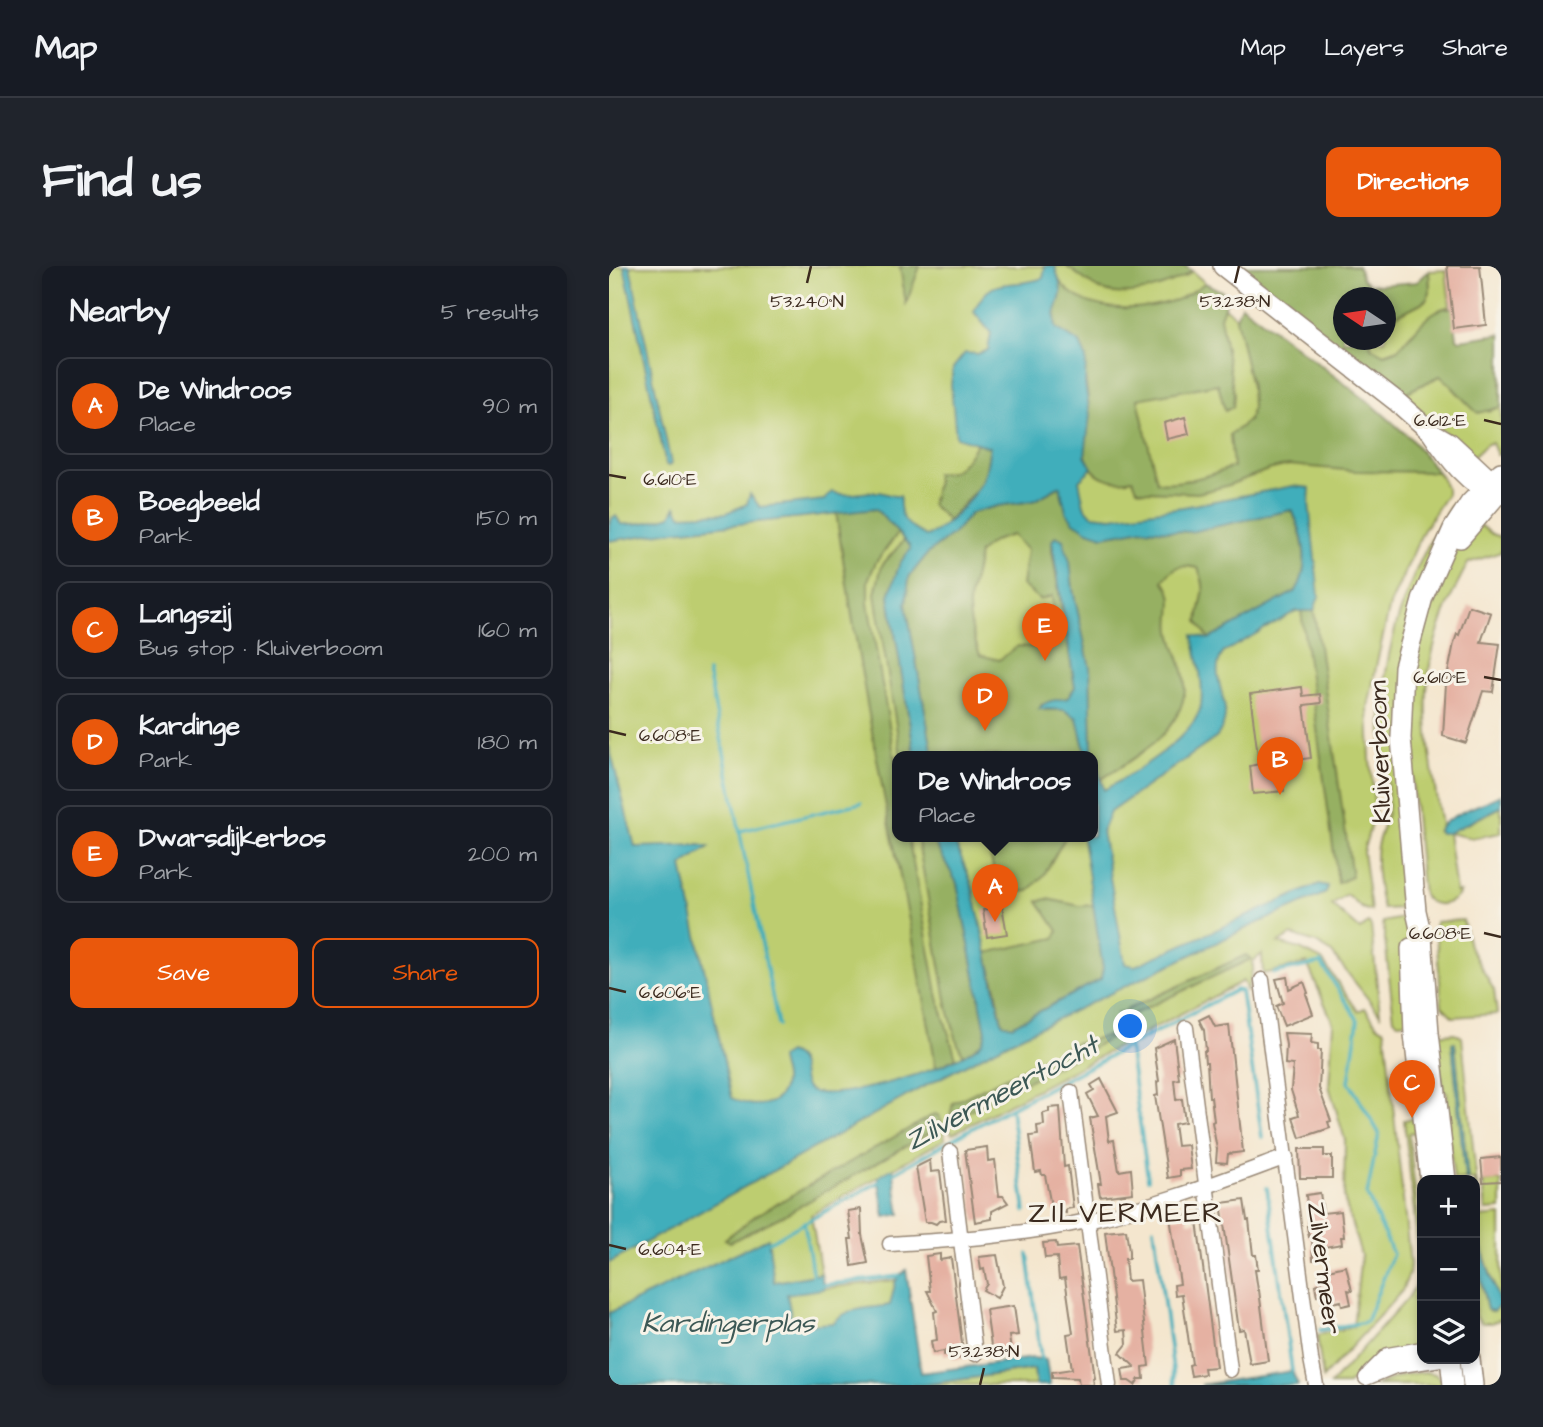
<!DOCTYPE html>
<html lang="en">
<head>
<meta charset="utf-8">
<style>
  body { margin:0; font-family:"Architects Daughter",sans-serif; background:#20242c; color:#f1f3f6 }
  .controls { position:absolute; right:21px; bottom:21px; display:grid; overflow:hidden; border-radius:14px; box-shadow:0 4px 10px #0003 }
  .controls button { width:63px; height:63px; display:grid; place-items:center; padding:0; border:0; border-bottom:2px solid #363941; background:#171b24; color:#f1f3f6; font:35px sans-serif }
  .compass { position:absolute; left:724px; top:21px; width:63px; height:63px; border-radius:50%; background:#171b24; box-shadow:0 4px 10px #0003; rotate:283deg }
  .you { position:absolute; left:522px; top:761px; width:24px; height:24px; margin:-18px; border:5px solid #fff; border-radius:50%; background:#1a73e8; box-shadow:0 0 0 10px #1a73e833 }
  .badge { display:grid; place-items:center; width:46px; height:46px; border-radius:50%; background:#ea580c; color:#fff; font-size:23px; font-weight:700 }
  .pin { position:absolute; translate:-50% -58px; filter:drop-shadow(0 2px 4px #0008) }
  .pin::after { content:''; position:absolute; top:37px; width:24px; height:21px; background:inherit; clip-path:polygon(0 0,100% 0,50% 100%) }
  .popup { position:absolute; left:283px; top:485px; width:206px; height:91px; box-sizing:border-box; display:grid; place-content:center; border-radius:14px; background:#171b24; filter:drop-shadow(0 2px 5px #0005); font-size:23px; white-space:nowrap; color:#9ea1a6 }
  .popup b { font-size:26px; color:#f1f3f6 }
  .popup::after { content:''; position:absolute; left:50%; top:100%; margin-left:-14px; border:14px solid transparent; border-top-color:#171b24 }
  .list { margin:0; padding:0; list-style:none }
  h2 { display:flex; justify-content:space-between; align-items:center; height:91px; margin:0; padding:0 28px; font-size:30px }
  h2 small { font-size:23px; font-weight:400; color:#9ea1a6 }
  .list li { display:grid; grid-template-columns:46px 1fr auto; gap:21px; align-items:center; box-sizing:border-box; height:98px; margin:0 14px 14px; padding:0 14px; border:2px solid #363941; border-radius:14px }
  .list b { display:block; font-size:26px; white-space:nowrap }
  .list p { margin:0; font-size:23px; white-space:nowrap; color:#9ea1a6 }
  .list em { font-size:23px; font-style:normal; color:#9ea1a6 }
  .actions { display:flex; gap:14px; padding:21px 28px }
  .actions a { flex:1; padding:16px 0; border:2px solid #ea580c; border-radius:14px; text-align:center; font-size:24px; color:#ea580c }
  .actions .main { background:#ea580c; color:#fff }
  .icon { flex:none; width:38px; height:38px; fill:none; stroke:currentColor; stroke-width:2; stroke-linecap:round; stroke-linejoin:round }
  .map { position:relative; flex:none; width:892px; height:1119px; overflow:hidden; border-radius:14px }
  header { display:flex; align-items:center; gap:42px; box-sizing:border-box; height:98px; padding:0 35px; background:#171b24; border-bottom:2px solid #363941 }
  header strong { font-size:33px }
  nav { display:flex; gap:38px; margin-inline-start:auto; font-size:24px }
  .intro { display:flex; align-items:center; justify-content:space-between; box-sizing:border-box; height:168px; padding:0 42px }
  h1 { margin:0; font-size:49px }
  .button { padding:18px 32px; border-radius:14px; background:#ea580c; color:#fff; font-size:24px; font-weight:700 }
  main { display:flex; gap:42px; padding:0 42px }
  aside { flex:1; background:#171b24; border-radius:14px; box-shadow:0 4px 10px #0003 }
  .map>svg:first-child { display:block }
</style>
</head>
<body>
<header>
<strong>Map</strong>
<nav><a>Map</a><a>Layers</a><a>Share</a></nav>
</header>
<div class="intro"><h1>Find us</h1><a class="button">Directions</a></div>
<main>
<aside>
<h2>Nearby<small>5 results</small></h2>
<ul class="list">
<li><span class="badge">A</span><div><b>De Windroos</b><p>Place</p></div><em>90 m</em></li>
<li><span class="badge">B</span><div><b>Boegbeeld</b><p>Park</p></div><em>150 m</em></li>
<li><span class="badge">C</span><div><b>Langszij</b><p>Bus stop · Kluiverboom</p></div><em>160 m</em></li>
<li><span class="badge">D</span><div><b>Kardinge</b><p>Park</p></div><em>180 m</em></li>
<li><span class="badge">E</span><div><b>Dwarsdijkerbos</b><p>Park</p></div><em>200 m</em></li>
</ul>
<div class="actions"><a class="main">Save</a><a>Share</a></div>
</aside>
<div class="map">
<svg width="892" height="1119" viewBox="0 0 892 1119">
  <rect width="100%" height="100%" fill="#f7f3e8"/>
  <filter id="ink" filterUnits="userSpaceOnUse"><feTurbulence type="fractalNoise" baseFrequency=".0143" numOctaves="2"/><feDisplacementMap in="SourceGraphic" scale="14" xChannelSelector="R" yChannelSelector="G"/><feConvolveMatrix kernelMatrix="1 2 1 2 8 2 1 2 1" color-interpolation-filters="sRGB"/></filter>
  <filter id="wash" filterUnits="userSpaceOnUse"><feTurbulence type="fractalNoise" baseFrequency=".00686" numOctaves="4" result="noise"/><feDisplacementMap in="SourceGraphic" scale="28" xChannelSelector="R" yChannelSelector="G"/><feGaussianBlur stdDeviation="1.57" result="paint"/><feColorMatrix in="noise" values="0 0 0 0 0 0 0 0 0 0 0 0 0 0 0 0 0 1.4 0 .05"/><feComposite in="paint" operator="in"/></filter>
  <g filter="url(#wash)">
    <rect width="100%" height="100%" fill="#f4e6ce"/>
    <g fill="#bdcd70" stroke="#7c7c47" stroke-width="2" fill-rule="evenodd">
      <path d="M0,0h562l14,11 7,-6 13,12 -6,5 217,167 -7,16 29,1 9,17v5l-24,37 -33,74 -13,57 -9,46 2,51 5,52 -12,41 8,59 -9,-3 -15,-13 -15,10 28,25 8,-7 3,3 9,88 -49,-62 -15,-9 -24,-8 -14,8 22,6 22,11 36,51 7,-3 13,18 7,4 25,234 -1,10 -7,17 -79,87 -6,-43 36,-8 8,-72 -17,-57 1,-58 -16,-54 4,-63 -26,-60 -44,11 -1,-20 -10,8 1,5 -6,24 -4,-10 -291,153 -2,-5 -6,3 1,7 -134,76 10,59 -13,2 1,14 87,-10 -3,13 12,92h-296zM288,490h196v80h-196z"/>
      <path d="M837,4l4,36 -9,3 -31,26 -12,14 -15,5 -11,-6 -3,-8h16l1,-19 39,-20 5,-9 -1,-21z"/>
      <path d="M831,110c14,10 28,34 45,35 5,1 11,-3 16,-4v47l-4,1 -5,-12 -5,1 -14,13 -72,-62z"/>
      <path d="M843,238l8,6 -51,106 -2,286 -5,6 -19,1c-4,-13 -9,-49 -6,-63 3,-14 10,-26 11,-41 1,-23 -5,-46 -6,-69 -2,-84 25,-162 70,-232z"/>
      <path d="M868,257l15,11 9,3v15l-33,11c-21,39 -39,83 -41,128 -2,44 7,91 14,134l-3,5 29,-6 34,-17v26l-29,5 -24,-5 8,59h4c-6,14 -29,17 -37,3 -6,-60 -13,-120 -13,-180 1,-14 0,-29 1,-43 7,-53 33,-108 66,-149z"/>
      <path d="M793,652l5,5 2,98 -11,1 -4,-3 -11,-97z"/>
      <path d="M854,654l6,26 25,44 3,24 -44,3 -11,-11 -7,-84z"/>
      <path d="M846,767l7,4 18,180 21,-2v104l-9,4h-10l-7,-7v-64l12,58 4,2 5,-2 -2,-25 -19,-57v-48h-7l-13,-137h-3l14,137h-12l-7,-54 3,-1 -3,-33h-3l-11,-57z"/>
      <path d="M805,852l8,62v19l-5,-56 -4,-11 -4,1v3l13,116v28l-9,20 2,3 7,-4v46l-46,12 -29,28h-17l78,-87 8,-14 4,-18 -16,-146z"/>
      <path d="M892,915v28l-15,1 -3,-28z"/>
      <path d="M425,1103l2,16h-113z"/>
      <path d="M816,1106l10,2 11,11h-71l28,-10z"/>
    </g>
    <g fill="#96b062" stroke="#686d40" stroke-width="2" fill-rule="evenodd">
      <path d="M291,0h20l-14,38z"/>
      <path d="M456,0h120l7,5c-20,15 -65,29 -90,19 -13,-5 -24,-17 -37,-24z"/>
      <path d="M627,0h122l4,12 6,6 11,1 38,-3 12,-11 1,21 -5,9 -39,20 -1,-23h-42v42h26l3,8 12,6c5,-1 12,-3 15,-6 16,-14 30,-43 54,-40l4,30 3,2 41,-6v73l-23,6c-14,-11 -23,-26 -38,-37l-39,19z"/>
      <path d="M449,13c25,36 80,33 118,21 10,-4 20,-11 29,-17l24,12 -9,22 14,77 -1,13 -8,4 -7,-27 -80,15 19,83c25,3 53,-7 76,-15l-3,-32 19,-15 3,-12 -1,-21 -15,-69 5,-13 134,102 35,31 28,34 -82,-1 -67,-6 -21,5 -42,16 -28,7 -55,-2 -6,-2 -4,-10c-19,5 -42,-1 -47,-23 -4,-13 4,-30 3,-43 -1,-23 -6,-47 -9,-70l-24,-15c-4,-19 5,-30 2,-49z"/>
      <path d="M368,177l13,4 -5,28 -8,14 -29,32 -17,-17 6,-23 -2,-8c24,3 30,-12 42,-30z"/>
      <path d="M452,220l1,11 41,39 40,-7 47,3 102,-22c11,25 19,56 5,81l-88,48 -11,-17c2,-25 11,-28 0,-54 -18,-4 -24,-2 -35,13 16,16 5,31 8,50 3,20 15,37 14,58 -4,45 -51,69 -85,91l-8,-30 -2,-82 -17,-78 -3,-28 -14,-26 -4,5v10l23,136 -7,11 -27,7 3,5h20l13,8 9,38h-153l-27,-151 3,-28 19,-24 25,-19 18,-21 26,-7 36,-5zM403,269l15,15 -5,35 18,15 12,-4 1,42 -17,5 -3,4 -15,-1 -19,14 -19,-5c-6,-17 -14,-41 -10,-59 3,-15 7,-28 9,-43l15,-12z"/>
      <path d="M267,243l22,24 -22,29 -8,18v23l29,168v65h11l30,162 18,60 -20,10c-16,-104 -40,-206 -59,-309 -15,-82 -29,-164 -41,-247z"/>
      <path d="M296,273l5,6v5l-10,13 -11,33 26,160h-14l-26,-162 7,-29z"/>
      <path d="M692,345h13l38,266 -14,6z"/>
      <path d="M308,570h14l26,47 29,148 -3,11 -19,14 -6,-11 -11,-40z"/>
      <path d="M374,570h57l3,3 5,-3h18l-22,39 -15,16 -28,2 -4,-2 -5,-29z"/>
      <path d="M439,633l32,7 14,-1 9,63 -2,11 -89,47 -10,-3 -6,-35 -10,-35 69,-15 3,-7 -20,-30z"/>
      <path d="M637,689l5,4 -130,61 -4,-6z"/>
      <path d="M512,767l-172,88 4,-18 122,-60z"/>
      <path d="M326,848l4,2 4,9 -161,91 -52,26 -5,-3 30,-23z"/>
    </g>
    <g fill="#3faebb" stroke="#3d6c6c" stroke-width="2">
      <path d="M15,0h6l41,198 -2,2 -3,-1z"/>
      <path d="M436,0h10c2,9 7,19 6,28 -3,16 -8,15 -5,34l24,15 6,15 -1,25 5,32 -5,40 7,13 -13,12 5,26 8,9 20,2 71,-10 110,-21 17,2 -1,15 10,93 -5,15h-18l-72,41c-17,21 6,46 0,70 -1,5 -5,10 -7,15l-107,75 -8,19 23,133 10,2 184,-82 9,2 -2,7 -79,35 -238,114 -86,45 -314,176v-517l26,101 65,-2 9,2 -27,19 50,232c19,11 51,11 52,-17 1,-7 -4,-15 -4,-23l8,-5c22,7 8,30 23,38 27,12 155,-26 172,-50 2,-3 2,-6 3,-10l-29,-148 -26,-47h39l-14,9 16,39 30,139 10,3 89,-47 2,-11 -20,-129v-3h10v-80h-7l-9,-38 -13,-8 -25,-1c5,-9 19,-9 29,-11l7,-11 -23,-146 4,-5 7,4 7,22 3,28 17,78 2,82 12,40c26,-15 92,-53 97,-85 3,-23 -4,-47 -8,-70l16,4 87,-48c15,-24 8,-57 -4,-81l-102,22 -47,-3 -40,7 -15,-5 -14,-9 -8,-10 -6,-26 -27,15 -36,5 -26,7 -18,21 -25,19 -19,24 -3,28 27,151h-18l-26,-160 11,-33 10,-13v-4l-34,-37 -209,23 -58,9v-16l4,-8 3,-1 5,8c16,1 35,-3 50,-8l5,-10 5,9 45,-2 21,-9 3,-10 10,13 64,-7 8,-8c17,6 29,-1 46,0 9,1 13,5 22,4 -2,22 7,30 26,40 20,-6 52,-42 59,-62 3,-9 3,-19 5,-27l-34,-10 -5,-52 2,-17 12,-15 12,1 11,-4 3,-17 -17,-21c16,-40 38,-22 69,-34z"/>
      <path d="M892,529v12l-53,26h-8l-2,-3c9,-16 47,-26 63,-35z"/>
      <path d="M845,776l1,2 13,136h-2l-2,-11 -12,-126z"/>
      <path d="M284,902l7,46 -15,3 -7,-40z"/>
      <path d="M866,962l25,77 -6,6 -7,-1 -12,-58z"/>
      <path d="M159,972l6,44 47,-8 3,15 -37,5 6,32 40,-3c15,-17 36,-14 57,-18l6,-25 10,-10 15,103 112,-15 13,2 4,25h-14l-2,-16 -111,16h-314v-72z"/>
      <path d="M683,1105l6,14h-97z"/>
    </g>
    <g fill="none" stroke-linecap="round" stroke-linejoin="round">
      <g stroke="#3faebb" stroke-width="3.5">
        <path d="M99,406l70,353"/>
        <path d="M131,565l121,-28"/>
        <path d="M665,707l47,-10 37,57 -9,62 30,51 -12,62 26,59 -27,68 -46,8"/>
        <path d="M520,781l19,132"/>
        <path d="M402,843l14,102"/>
        <path d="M285,907l73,-42 269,-141 5,1 21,146"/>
        <path d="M658,922l25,183"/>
        <path d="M195,956l9,54"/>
        <path d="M545,962l21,157"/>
        <path d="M160,976l110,-60"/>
        <path d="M419,988l13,105"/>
        <path d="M214,1019l77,-9"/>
      </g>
    </g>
    <g id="blocks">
      <g fill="#e5b1a2">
        <path d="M838,0h33l6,59 -32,4z"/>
        <path d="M576,151l4,17 -22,5 -3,-16z"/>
        <path d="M860,340l22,7 -10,29 19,2 -7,48 -10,-1 -17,52 -23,-7 3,-53 8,-40 3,-9 2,1z"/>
        <path d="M693,421l1,9 17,-2 1,9 -17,2 7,53 -31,4 4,29 -31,3 -3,-28 9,-2 -9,-70z"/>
        <path d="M393,640l5,28 -20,3 -4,-27z"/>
        <path d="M678,711l2,12 15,-7 4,11 -2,1 7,20 -29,12 -8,-20 7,-3 -7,-24z"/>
        <path d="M600,749l6,12 14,-2 14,127 -15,2 -1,9 -11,-1 1,-13 -5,-27 2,-1 -3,-24h-2l-2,-35h-2l-1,-11h2l-2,-21 -5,-10z"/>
        <path d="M675,767l28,1 -1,9 7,1v6h3l-2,38 12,33 -3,1 2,6 -30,10 -7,-21 6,-2 -8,-25 2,-25 -8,-1 1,-19z"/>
        <path d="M565,773l5,40 -5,1 2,20 6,-1 3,23 -11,2 3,22 11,-1 3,24 -11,1v6l-12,2 -13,-82 3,-1 -1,-13 2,-1 -5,-33z"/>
        <path d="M492,813l17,33 -12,4 3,25 5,-1 5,31 12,-2 2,24 -33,4 -2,-13h3l-11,-66 8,-2 -11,-22 7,-4 -3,-5z"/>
        <path d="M451,841l4,60 4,-1 5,42 -7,1v4l-14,-2 -7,-36h-3l-1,-4 -6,1 -5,-36 8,-1 -1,-9 7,-1 -1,-12 6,-1v-4z"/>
        <path d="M378,881l1,14 7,-1 4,36h4l5,7 -16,8v8l-17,3 -10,-72z"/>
        <path d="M690,883h25v7h8v22h-32z"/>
        <path d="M892,891v24l-18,1 -2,-23z"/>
        <path d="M321,894l1,12 9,-1 6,49 -7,1 -3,3 -5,-2h-6l-9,-55z"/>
        <path d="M711,927l3,20 18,-2 3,26h-3l1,7 -18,3 1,12 -12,1 -1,-23h-3l-2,-11h2l-3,-31z"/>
        <path d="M635,934l3,20h2l4,35h3l2,15h-3l3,20h1l9,71 -18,3 -6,-35 -5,1 -18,-127z"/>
        <path d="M252,943l1,26 6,28 -16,3 -3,-27h3l-4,-28z"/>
        <path d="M578,949l1,7 9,-1 19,146 -12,1 1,6 -14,2 -2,-11 3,-1 -10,-70 -7,1 -1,-10 6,-1 -10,-67z"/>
        <path d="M517,964l3,21v8h-4l2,22 12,-1 10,86 -6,1 1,12h-5l-4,6 -6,-4h-5l-2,-12 13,-2 -15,-14 7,-9 -1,-14 -9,1 -12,-99z"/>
        <path d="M447,976l1,6 20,-2 18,132h-2l1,7h-15l-1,-7 -26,-1v-5l20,-3 -5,-35 6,-1 -8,-55 -6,1 -2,-22 -12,1 -2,-15z"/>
        <path d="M331,988v6l11,-2 13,100 -11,1v-5l-9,1v-4l-11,2 -2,-12 6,-1 -3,-28 3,-1 -10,-20h3l-4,-35z"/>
        <path d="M388,989l6,31 -6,12 -14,-8 4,-6 -3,-15 -3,1 -2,-13z"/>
        <path d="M737,1000l6,25 -4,-1 3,14 -9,2 -1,-5 -18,4 -2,-10 -4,1 -2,-11 7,-2 -3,-11z"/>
        <path d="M405,1040l4,29 -9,1 2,15 -19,2 -6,-43z"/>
      </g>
    </g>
  </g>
  <g filter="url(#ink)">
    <use href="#blocks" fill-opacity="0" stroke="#988876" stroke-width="2"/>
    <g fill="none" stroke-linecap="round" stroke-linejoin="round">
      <g stroke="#988876" stroke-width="17">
        <g id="street">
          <path d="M653,714l49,379 5,26"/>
          <path d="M577,762l44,342"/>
          <path d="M462,826l38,293"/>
          <path d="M341,886l25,202"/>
          <path d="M281,978c66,-4 132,-9 197,-23 68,-14 134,-40 199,-64"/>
          <path d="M760,1108l19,-19 34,-6"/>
          <path d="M757,1112l29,-12 46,-7"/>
        </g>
      </g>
      <g stroke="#988876" stroke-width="22">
        <g id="secondary">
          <path d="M614,0l173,135 35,31 19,11 41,38 6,14c-28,-9 -50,-39 -66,-63"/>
          <path d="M851,272l41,-48"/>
          <path d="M802,682l3,86 16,146"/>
          <path d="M837,914l-17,-147 -7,-96 -6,-26 -15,-173 3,-71 19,-70 30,-68 17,-26 31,-31"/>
          <path d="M841,1093l3,26"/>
          <path d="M861,1093l3,26"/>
        </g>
      </g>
      <use href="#street" stroke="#fff" stroke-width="14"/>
      <use href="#secondary" stroke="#fff" stroke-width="19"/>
    </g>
  </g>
  <path fill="none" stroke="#3b2a1e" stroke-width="2.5" d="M198,17l4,-17M626,17l4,-17M875,154l17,4M0,209l17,3M875,411l17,3M0,465l17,4M875,667l17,4M0,722l17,4M0,979l17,4M371,1119l4,-17"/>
  <g text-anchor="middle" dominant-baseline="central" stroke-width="6" stroke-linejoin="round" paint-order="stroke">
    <g font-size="26" fill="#3b2a1e" stroke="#f7f3e8">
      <text transform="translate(771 486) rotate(-92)">Kluiverboom</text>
      <text transform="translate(715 1002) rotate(83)">Zilvermeer</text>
    </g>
    <g font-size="28" font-style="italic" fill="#3c5855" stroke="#f7f3e8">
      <text transform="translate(393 827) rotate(-28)">Zilvermeertocht</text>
      <text x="119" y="1057">Kardingerplas</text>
    </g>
    <g font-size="28" letter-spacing="2" fill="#3b2a1e" stroke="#f7f3e8">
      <text x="517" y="947">ZILVERMEER</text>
    </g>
  </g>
  <g font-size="18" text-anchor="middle" fill="#3b2a1e" stroke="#f7f3e8" stroke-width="6" stroke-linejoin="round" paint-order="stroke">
    <text x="198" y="41">53.240°N</text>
    <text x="626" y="41">53.238°N</text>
    <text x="831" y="160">6.612°E</text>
    <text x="61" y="219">6.610°E</text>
    <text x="831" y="417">6.610°E</text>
    <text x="61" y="475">6.608°E</text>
    <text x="831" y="673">6.608°E</text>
    <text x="61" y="732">6.606°E</text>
    <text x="61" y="989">6.604°E</text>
    <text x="375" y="1091">53.238°N</text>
  </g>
</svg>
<div class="controls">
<button>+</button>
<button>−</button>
<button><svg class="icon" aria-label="layers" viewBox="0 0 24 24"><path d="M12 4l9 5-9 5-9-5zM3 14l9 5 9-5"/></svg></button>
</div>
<svg class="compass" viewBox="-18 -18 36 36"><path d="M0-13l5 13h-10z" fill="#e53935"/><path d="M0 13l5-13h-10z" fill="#9ea1a6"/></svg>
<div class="you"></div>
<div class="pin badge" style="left:386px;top:656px">A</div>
<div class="popup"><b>De Windroos</b>Place</div>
<div class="pin badge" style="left:671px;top:529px">B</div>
<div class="pin badge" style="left:803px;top:852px">C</div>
<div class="pin badge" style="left:376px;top:465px">D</div>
<div class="pin badge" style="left:436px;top:395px">E</div>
</div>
</main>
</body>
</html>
